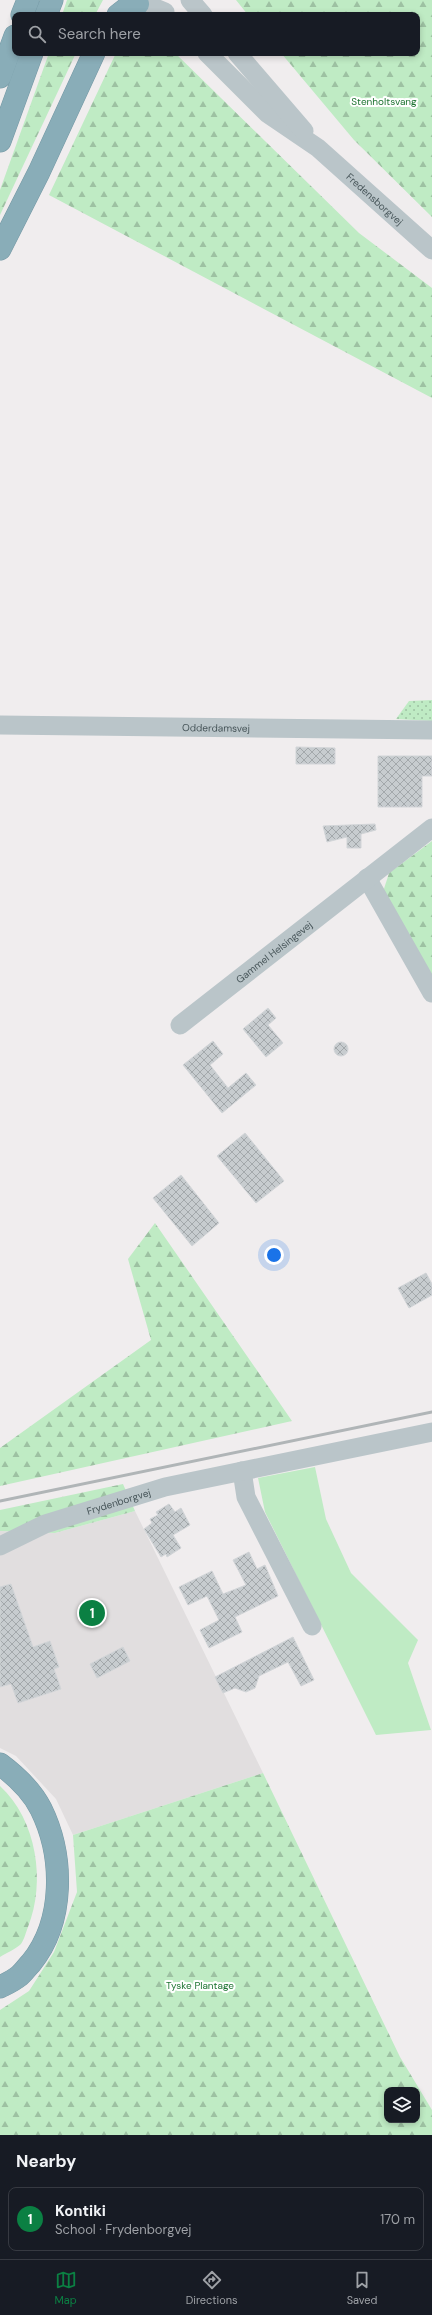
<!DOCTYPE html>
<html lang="en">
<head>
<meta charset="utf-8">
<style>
  body { margin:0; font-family:"DM Sans",sans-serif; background:#20242c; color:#f1f3f6 }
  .controls { position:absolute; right:12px; bottom:12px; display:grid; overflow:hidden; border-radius:8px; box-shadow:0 2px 6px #0003 }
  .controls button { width:36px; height:36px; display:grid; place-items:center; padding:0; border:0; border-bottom:1px solid #363941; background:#171b24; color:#f1f3f6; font:20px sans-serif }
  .you { position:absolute; left:274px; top:1255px; width:14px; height:14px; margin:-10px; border:3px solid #fff; border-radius:50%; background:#1a73e8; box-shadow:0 0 0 6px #1a73e833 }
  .badge { display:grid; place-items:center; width:26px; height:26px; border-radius:50%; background:#0b8043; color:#fff; font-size:13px; font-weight:700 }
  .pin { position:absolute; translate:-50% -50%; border:2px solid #fff; box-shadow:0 1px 4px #0006 }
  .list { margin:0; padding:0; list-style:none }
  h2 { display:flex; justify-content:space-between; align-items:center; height:52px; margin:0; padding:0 16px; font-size:17px }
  h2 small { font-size:13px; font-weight:400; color:#9ea1a6 }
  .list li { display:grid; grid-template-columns:26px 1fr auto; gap:12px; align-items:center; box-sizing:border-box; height:64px; margin:0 8px 8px; padding:0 8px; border:1px solid #363941; border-radius:8px }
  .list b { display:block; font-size:15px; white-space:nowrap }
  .list p { margin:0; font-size:13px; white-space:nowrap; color:#9ea1a6 }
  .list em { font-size:13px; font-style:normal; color:#9ea1a6 }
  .icon { flex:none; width:22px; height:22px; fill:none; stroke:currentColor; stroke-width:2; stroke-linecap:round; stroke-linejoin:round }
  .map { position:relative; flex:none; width:432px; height:2135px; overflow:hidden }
  .search { position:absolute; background:#171b24; box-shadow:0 2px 6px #0003; left:12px; right:12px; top:12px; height:44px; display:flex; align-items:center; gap:10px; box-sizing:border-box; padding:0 14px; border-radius:8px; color:#9ea1a6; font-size:15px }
  .sheet { height:124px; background:#171b24 }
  nav { display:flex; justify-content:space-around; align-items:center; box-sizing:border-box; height:56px; border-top:1px solid #363941; background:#171b24; font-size:11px; color:#9ea1a6 }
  nav a { display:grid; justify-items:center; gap:2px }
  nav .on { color:#0b8043 }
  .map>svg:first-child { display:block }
</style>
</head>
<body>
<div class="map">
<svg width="432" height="2135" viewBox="0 0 432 2135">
  <defs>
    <pattern id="grass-dots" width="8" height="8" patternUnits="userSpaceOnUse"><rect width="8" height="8" fill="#bfebc4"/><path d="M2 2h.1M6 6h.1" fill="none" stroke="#9dc1a2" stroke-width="1.8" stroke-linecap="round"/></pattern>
    <pattern id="forest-firs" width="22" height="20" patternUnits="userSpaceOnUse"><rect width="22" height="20" fill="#bfebc4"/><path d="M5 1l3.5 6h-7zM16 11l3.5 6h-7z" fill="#9dc1a2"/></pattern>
    <pattern id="building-cross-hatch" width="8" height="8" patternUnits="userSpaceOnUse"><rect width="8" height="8" fill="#c7cccf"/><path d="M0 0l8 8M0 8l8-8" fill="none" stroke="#a3a8ab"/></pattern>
  </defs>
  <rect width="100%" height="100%" fill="#f0edee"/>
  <path fill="#e1dedf" d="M135,1511l128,262 -190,62 -17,-36 -40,-43 -16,-8v-217l55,2z"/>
  <path fill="url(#grass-dots)" d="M432,700v21l-36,-2 13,-18z"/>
  <g fill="url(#forest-firs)" fill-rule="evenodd">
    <path d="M67,0h36l-8,15h-33z"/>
    <path d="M236,0h196v217l-78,-77 -73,-87h136v-38h-169z"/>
    <path d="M49,53h27l-76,162v-25z"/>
    <path d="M116,53h59l184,180 73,55v110l-383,-203z"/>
    <path d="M432,841v135l-49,-84 6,-19z"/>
    <path d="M155,1223l137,198 -292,65v-38l151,-108 -23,-81z"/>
    <path d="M123,1484l12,27 -80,22 -55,-2v-21z"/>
    <path d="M263,1773l137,284 32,53v25h-432v-125l29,-19 25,-39 23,-60 -4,-57zM387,2090h30v30h-30z"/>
    <path d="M0,1786c37,34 46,96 28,141 -2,5 -4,13 -7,17 -5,5 -15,9 -21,13z"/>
  </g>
  <path fill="#bfebc4" d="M315,1467l11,52 25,54 67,67 -10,23 23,67 -55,5 -111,-223 -7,-34z"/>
  <g fill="url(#building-cross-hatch)" stroke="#d2d5d8">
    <path d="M296,747l39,1v16h-39z"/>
    <path d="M378,756h54v20h-10v31h-44z"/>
    <path d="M375,824l1,6 -15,4v14h-14v-11l-20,5 -4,-16z"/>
    <path d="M268,1008l8,10 -8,7 15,18 -17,14 -23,-28z"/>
    <path d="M213,1041l10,13 -13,11 18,23 18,-15 10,12 -34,28 -39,-48z"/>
    <circle cx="341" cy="1049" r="7"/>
    <path d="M245,1133l39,48 -28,22 -39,-47z"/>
    <path d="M181,1175l38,48 -27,23 -39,-48z"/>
    <path d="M426,1273l6,11v11l-23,13 -11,-20z"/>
    <path d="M169,1504l6,8 6,-4 9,17 -17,10 8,13 -14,9 -1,-3 -5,3 -17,-28 8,-6 -2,-4 8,-4 -2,-3z"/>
    <path d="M249,1552l8,17 8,-4 13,31 -43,21 7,15 -33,16 -9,-18 19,-10 -12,-24 -19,9 -9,-18 33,-16 11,23 23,-9 -13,-25z"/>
    <path d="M11,1584l22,63 17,-6 9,26 -5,2 7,20 -43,14 -7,-19 -11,3v-100z"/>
    <path d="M293,1637l21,43 -13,6 -13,-24 -29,14 -4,12 -9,4 -11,-4 -12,5 -8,-16z"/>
    <path d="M123,1647l7,14 -33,17 -7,-14z"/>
  </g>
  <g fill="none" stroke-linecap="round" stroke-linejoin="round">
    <g stroke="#7498a4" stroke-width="23">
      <g id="highway">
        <path d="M22,15l6,-15"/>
        <path d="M46,15l6,-15"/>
        <path d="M118,15l9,-7 11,-4"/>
        <path d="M0,77l15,-41"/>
        <path d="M0,141l32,-88"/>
        <path d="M0,249l39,-77 55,-119"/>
        <path d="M0,1764c16,12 32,27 41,45 23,47 24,112 -10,154 -4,4 -8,10 -12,13 -6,5 -13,8 -19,11"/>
      </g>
    </g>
    <g stroke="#bac5c9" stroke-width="19">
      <path d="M190,0l13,15"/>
      <path d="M138,4l10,1 17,7"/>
      <path id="s1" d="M207,53l61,61 50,34 114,102"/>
      <path d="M237,53l67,78"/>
      <path id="s2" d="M0,725l432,5"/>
      <path d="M367,878l65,115"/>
      <path id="s3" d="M180,1025l252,-197"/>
      <path d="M242,1471l4,26 66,129"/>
      <path id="s4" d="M0,1546l45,-22 120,-37 267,-55"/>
    </g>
    <use href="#highway" stroke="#89adb8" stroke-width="22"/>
    <path stroke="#b0b5b7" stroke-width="3" d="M0,1501l432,-89"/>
  </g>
  <g text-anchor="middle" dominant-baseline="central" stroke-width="4" stroke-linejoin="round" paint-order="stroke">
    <g font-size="10" fill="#1e7432" stroke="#fff">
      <text x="384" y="101">Stenholtsvang</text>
      <text x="200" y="1985">Tyske Plantage</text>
    </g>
    <g font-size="10" fill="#475559" stroke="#fff">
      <text stroke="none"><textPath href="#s1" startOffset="223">Fredensborgvej</textPath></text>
      <text stroke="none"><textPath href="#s2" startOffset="216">Odderdamsvej</textPath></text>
      <text stroke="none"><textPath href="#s3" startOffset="119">Gammel Helsingevej</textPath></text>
      <text stroke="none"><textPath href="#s4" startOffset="127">Frydenborgvej</textPath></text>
    </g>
  </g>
</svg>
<div class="controls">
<button><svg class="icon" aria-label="layers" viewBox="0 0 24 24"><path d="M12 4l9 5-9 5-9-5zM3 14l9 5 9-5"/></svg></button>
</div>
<div class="you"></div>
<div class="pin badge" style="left:92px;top:1613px">1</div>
<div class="search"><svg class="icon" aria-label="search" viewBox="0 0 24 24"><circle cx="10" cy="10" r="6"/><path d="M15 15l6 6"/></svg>Search here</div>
</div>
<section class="sheet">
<h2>Nearby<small></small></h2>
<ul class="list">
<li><span class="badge">1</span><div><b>Kontiki</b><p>School · Frydenborgvej</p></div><em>170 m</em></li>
</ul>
</section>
<nav>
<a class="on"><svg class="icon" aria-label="map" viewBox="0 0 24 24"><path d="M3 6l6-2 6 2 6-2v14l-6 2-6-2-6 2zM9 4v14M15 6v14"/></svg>Map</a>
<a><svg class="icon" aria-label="directions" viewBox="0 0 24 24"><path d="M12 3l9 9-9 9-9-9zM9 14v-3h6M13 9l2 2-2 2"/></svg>Directions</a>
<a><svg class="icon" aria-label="saved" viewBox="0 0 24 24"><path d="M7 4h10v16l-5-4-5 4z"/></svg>Saved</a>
</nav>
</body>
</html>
